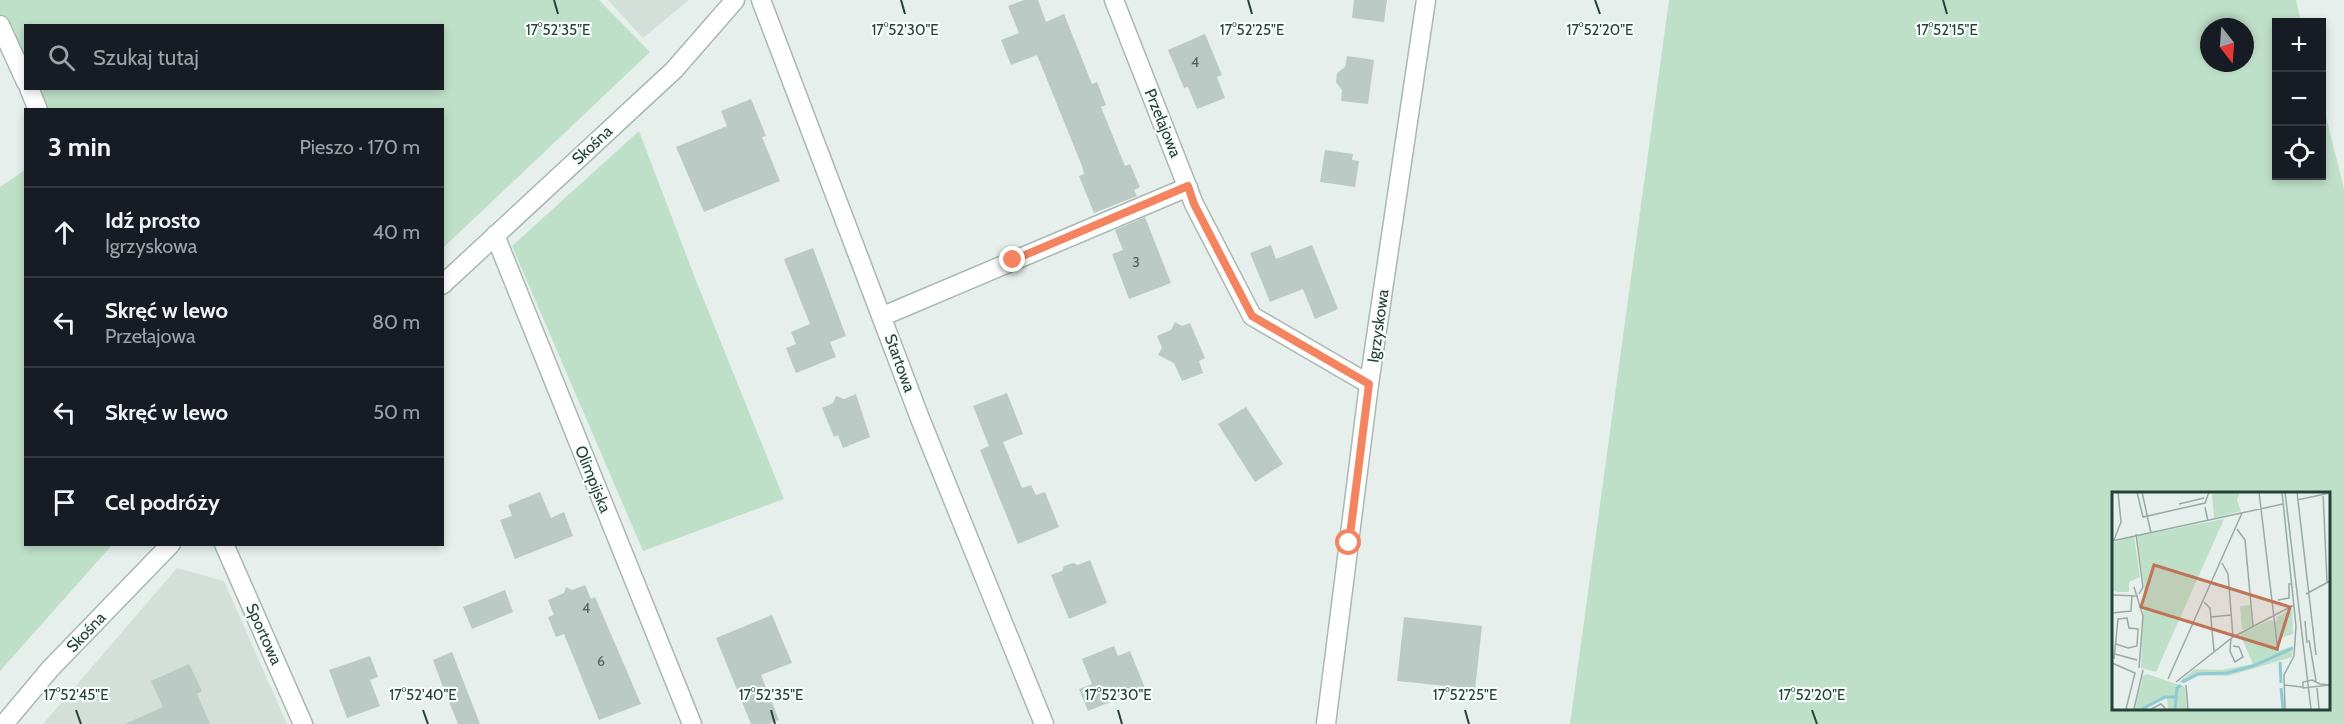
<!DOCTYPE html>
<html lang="pl">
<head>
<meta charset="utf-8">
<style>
  body { margin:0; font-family:Cabin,sans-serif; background:#242831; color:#f1f3f6 }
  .controls { position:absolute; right:18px; top:18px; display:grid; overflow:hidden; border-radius:0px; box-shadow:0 3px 9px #0003 }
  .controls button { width:54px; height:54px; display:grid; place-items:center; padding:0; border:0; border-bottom:2px solid #363941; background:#171b24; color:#f1f3f6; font:30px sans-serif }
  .compass { position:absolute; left:2200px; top:18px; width:54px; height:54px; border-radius:50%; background:#171b24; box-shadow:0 3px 9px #0003; rotate:163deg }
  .stop { position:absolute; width:18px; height:18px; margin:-14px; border:4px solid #f4845f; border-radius:50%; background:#fff }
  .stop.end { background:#f4845f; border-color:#fff; box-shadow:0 2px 6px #0008 }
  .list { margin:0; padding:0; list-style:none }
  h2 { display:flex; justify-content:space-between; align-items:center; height:78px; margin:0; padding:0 24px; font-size:26px }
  h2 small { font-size:20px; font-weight:400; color:#9ea1a6 }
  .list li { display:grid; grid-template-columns:39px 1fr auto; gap:18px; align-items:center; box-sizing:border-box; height:90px; padding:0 24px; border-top:2px solid #363941 }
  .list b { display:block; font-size:22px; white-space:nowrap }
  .list p { margin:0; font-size:20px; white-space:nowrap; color:#9ea1a6 }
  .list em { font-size:20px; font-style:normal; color:#9ea1a6 }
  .icon { flex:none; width:33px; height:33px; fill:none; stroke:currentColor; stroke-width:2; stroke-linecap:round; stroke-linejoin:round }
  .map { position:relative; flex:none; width:2344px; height:724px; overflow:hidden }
  .search { position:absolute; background:#171b24; box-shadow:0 3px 9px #0003; left:24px; top:24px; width:420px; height:66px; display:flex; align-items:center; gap:15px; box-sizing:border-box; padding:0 21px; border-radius:0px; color:#9ea1a6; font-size:22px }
  .panel { position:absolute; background:#171b24; box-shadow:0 3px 9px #0003; left:24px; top:108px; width:420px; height:438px; border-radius:0px }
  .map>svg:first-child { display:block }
</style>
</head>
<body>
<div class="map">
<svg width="2344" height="724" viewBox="0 0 2344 724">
  <rect width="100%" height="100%" fill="#e6efeb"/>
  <g fill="#d4dfda">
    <path d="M608,0h81l-46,38z"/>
    <path d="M177,568l47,13 63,143h-244z"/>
  </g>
  <g fill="#bfe0c8" fill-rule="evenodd">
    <path d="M0,0h599l51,52 -207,196 -1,-138 -404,-1 -9,-20 413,-1v-62h-416l-1,56 -25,-57z"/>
    <path d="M1669,0h627l5,22h-25v154h46v-75l22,88v535h-774zM2209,27h36v36h-36zM2113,493h215v215h-215z"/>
    <path d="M639,131l56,147 89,221 -141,52 -131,-305z"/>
    <path d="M25,170l1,374 86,1 -112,126v-484z"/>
  </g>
  <g fill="#bbcac4">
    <path d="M1024,0h14l8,22 18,-8 28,70 5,-2 9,23 -5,2 24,59 5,-2 10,23 -6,3 3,6 -43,17 -15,-37 5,-2 -2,-8 -45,-111 -26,10 -10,-25 18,-7 -11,-27z"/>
    <path d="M1354,0h33l-3,22 -32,-4z"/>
    <path d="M1205,34l17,41 -5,2 8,21 -28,11 -9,-22 -4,1 -16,-38z"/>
    <path d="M1347,56l27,4 -6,44 -27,-3 1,-11 -6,-8 1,-9 8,-6z"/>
    <path d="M751,99l15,37 -4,1 18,44 -76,31 -28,-65 51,-21 -6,-15z"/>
    <path d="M1325,150l28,4 -1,6 7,1 -4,26 -35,-5z"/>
    <path d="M1145,217l26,66 -42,16 -17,-45 11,-4 -8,-20z"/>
    <path d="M1271,245l5,14 36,-14 26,64 -23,10 -12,-30 -33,13 -20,-49z"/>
    <path d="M813,248l33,88 -16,6 6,15 -40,16 -10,-25 10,-4 -5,-12 19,-8 -26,-65z"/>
    <path d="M1175,322l7,4 8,-3 15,35 -6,3 4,12 -21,8 -8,-18 -16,-8 4,-7 -5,-12 14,-6z"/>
    <path d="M1007,393l16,41 -20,8 19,46 9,-3 5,10 9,-3 14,35 -41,17 -38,-94 9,-4 -16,-40z"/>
    <path d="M856,394l14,43 -27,11 -5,-13 -4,2 -12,-29 11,-5 3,-7 8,3z"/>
    <path d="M1246,407l37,57 -28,18 -37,-58z"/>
    <path d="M540,492l11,26 13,-6 9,24 -58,23 -15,-39 12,-4 -4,-11z"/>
    <path d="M1090,560l17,43 -38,16 -18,-44 11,-4 2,-5 9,-3 5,2z"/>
    <path d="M585,585l6,14 4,-2 46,107 -42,16 -35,-86 -8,3 -8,-20 6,-2 -6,-15 16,-7 2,-6 6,3z"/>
    <path d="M505,590l8,22 -41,17 -9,-22z"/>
    <path d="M772,615l20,48 -31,12 18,45 -10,4h-18l-35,-86z"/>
    <path d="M1404,617l78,9 -7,63 -78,-8z"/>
    <path d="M1114,646l4,10 12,-5 15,37 -57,23 -9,-22 13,-5 -10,-25z"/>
    <path d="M452,652l28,72h-22l-15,-37 -10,-27z"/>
    <path d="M370,656l8,21 -8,3 10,26 -33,12 -18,-48z"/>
    <path d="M189,664l13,27 -5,3 13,30h-85l38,-17 -12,-26z"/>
  </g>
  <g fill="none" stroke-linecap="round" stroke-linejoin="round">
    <g stroke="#a8b8b2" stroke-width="21">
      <g id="minor">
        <path d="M761,0l160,421 123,303"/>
        <path d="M1114,0l80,204 58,112 117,68"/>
        <path d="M0,25l26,57"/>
        <path d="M29,88l9,22"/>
        <path d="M495,235l197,489"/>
        <path d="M442,285l232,-215 61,-70"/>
        <path d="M883,316l305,-129"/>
        <path d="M224,544l79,180"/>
        <path d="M4,724l46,-55 121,-125"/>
        <path d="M1326,724l43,-340 57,-384"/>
      </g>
    </g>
    <use href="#minor" stroke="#fff" stroke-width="18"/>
  </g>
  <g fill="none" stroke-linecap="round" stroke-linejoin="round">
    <path stroke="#f4845f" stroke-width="8" d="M1013,260l175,-74 6,18 58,112 117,68 -20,159"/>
  </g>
  <path fill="none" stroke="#24423a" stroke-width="2" d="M554,0l4,14M901,0l4,14M1248,0l4,14M1595,0l5,14M1943,0l4,14M76,710l5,14M423,710l5,14M771,710l4,14M1118,710l4,14M1465,710l4,14M1812,710l5,14"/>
  <g text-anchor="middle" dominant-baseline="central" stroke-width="4.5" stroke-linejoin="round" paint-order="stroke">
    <g font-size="14" fill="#4a645c">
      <text x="1195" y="62">4</text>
      <text x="1136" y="262">3</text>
      <text x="586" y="608">4</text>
      <text x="601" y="661">6</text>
    </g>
    <g font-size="16" fill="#24423a" stroke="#f7fbf9">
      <text transform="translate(1163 123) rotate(68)">Przełajowa</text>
      <text transform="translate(592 145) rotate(-43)">Skośna</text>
      <text transform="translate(1378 326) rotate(-82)">Igrzyskowa</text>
      <text transform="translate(900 363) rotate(70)">Startowa</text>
      <text transform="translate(593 479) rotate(68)">Olimpijska</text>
      <text transform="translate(86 632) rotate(-46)">Skośna</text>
      <text transform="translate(264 634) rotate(66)">Sportowa</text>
    </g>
  </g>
  <g transform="translate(2112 492)">
    <rect width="218" height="218" fill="#e6efeb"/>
    <path d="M100,0h28l-3,8 4,11 -27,7zM112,27l-68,153 -15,-4 3,-82 -7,-50zM22,44l6,41 -11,5v10h-11l-6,-2v-47zM138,113l2,21 -10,4 -2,-24zM180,116l1,26 -16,5 1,12 15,-5 -1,11 -64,19 -29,-1 -14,8 -6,-1 16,-13 26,1 32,-6 -13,-30 30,-14 6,3 1,-6zM35,182l38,13 2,22h-19l-1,-11 -23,11h-9l8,-33z" fill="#bfe0c8"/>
    <path fill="none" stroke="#8ec9d4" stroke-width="3" d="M168,170l1,21M70,190l16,-8 29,-1 26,-7 40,-18M169,196l2,21M30,217l23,-12h11M63,217l2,-21 4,-3"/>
    <path fill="none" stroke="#98aaa4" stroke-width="1.5" d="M25,0l6,25 62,-14 4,-11M30,0l9,41M147,0l19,159M170,0l14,134 -2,30 -10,19 1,34M173,0l26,217M185,0l19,163M211,0l4,90M185,8l33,-7M67,12l25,-6M95,25l-2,-10 3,14M125,37l8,11 8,86M24,42l7,53 -4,7M2,48l7,-18 -3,-30M0,49l171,-37M110,71l6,11 5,63M22,95l9,29 -4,52M194,102l24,-13M0,103l26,1M166,108l11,-2v-14h3M92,110l6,6 4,43M0,121l19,-2 1,-16M99,125l20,-2M193,129l2,22M119,146l-1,13 5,11 8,-5 -4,-10 -6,-1M197,148l7,41M3,162l22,6M2,167l4,-40 9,-1 2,10 9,1 -1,17 -9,2 -12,-4M0,171l23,10 -9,36M56,187l74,-166M200,188l8,4 10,1 -27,3v-6zM64,190l57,-45 61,-32M74,193l2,24M172,193l18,2M205,196l2,21M22,217l9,-39M39,217l10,-5 5,5"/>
    <path fill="#c07456" fill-opacity="0.15" stroke="#c07456" stroke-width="3" d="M42,73l136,42 -13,42 -136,-42z"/>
    <rect width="218" height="218" fill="none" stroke="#24423a" stroke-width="3"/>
  </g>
  <g font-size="15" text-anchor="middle" fill="#24423a" stroke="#f7fbf9" stroke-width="4.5" stroke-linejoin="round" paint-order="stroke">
    <text x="558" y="35">17°52'35"E</text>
    <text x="905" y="35">17°52'30"E</text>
    <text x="1252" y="35">17°52'25"E</text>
    <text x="1600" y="35">17°52'20"E</text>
    <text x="1947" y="35">17°52'15"E</text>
    <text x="76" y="700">17°52'45"E</text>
    <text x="423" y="700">17°52'40"E</text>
    <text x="771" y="700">17°52'35"E</text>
    <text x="1118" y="700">17°52'30"E</text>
    <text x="1465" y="700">17°52'25"E</text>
    <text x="1812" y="700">17°52'20"E</text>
  </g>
</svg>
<div class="controls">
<button>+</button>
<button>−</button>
<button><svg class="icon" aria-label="locate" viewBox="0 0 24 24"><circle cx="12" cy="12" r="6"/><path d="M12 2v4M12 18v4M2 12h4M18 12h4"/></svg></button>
</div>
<svg class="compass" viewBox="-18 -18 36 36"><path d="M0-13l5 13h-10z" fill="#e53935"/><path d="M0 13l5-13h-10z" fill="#9ea1a6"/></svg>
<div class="stop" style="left:1349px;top:543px"></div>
<div class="stop end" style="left:1013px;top:260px"></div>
<div class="search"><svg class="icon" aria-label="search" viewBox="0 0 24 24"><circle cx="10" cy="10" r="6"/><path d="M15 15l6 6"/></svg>Szukaj tutaj</div>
<section class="panel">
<h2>3 min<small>Pieszo · 170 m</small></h2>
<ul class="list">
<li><svg class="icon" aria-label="ahead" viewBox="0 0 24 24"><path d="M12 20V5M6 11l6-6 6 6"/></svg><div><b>Idź prosto</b><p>Igrzyskowa</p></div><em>40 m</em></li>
<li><svg class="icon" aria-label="left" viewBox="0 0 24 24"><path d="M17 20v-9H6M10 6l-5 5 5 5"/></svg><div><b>Skręć w lewo</b><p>Przełajowa</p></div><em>80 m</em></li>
<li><svg class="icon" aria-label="left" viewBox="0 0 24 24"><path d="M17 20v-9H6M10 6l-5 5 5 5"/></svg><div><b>Skręć w lewo</b></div><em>50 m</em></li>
<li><svg class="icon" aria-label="arrive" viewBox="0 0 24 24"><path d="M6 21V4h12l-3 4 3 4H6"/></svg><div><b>Cel podróży</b></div></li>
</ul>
</section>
</div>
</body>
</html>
